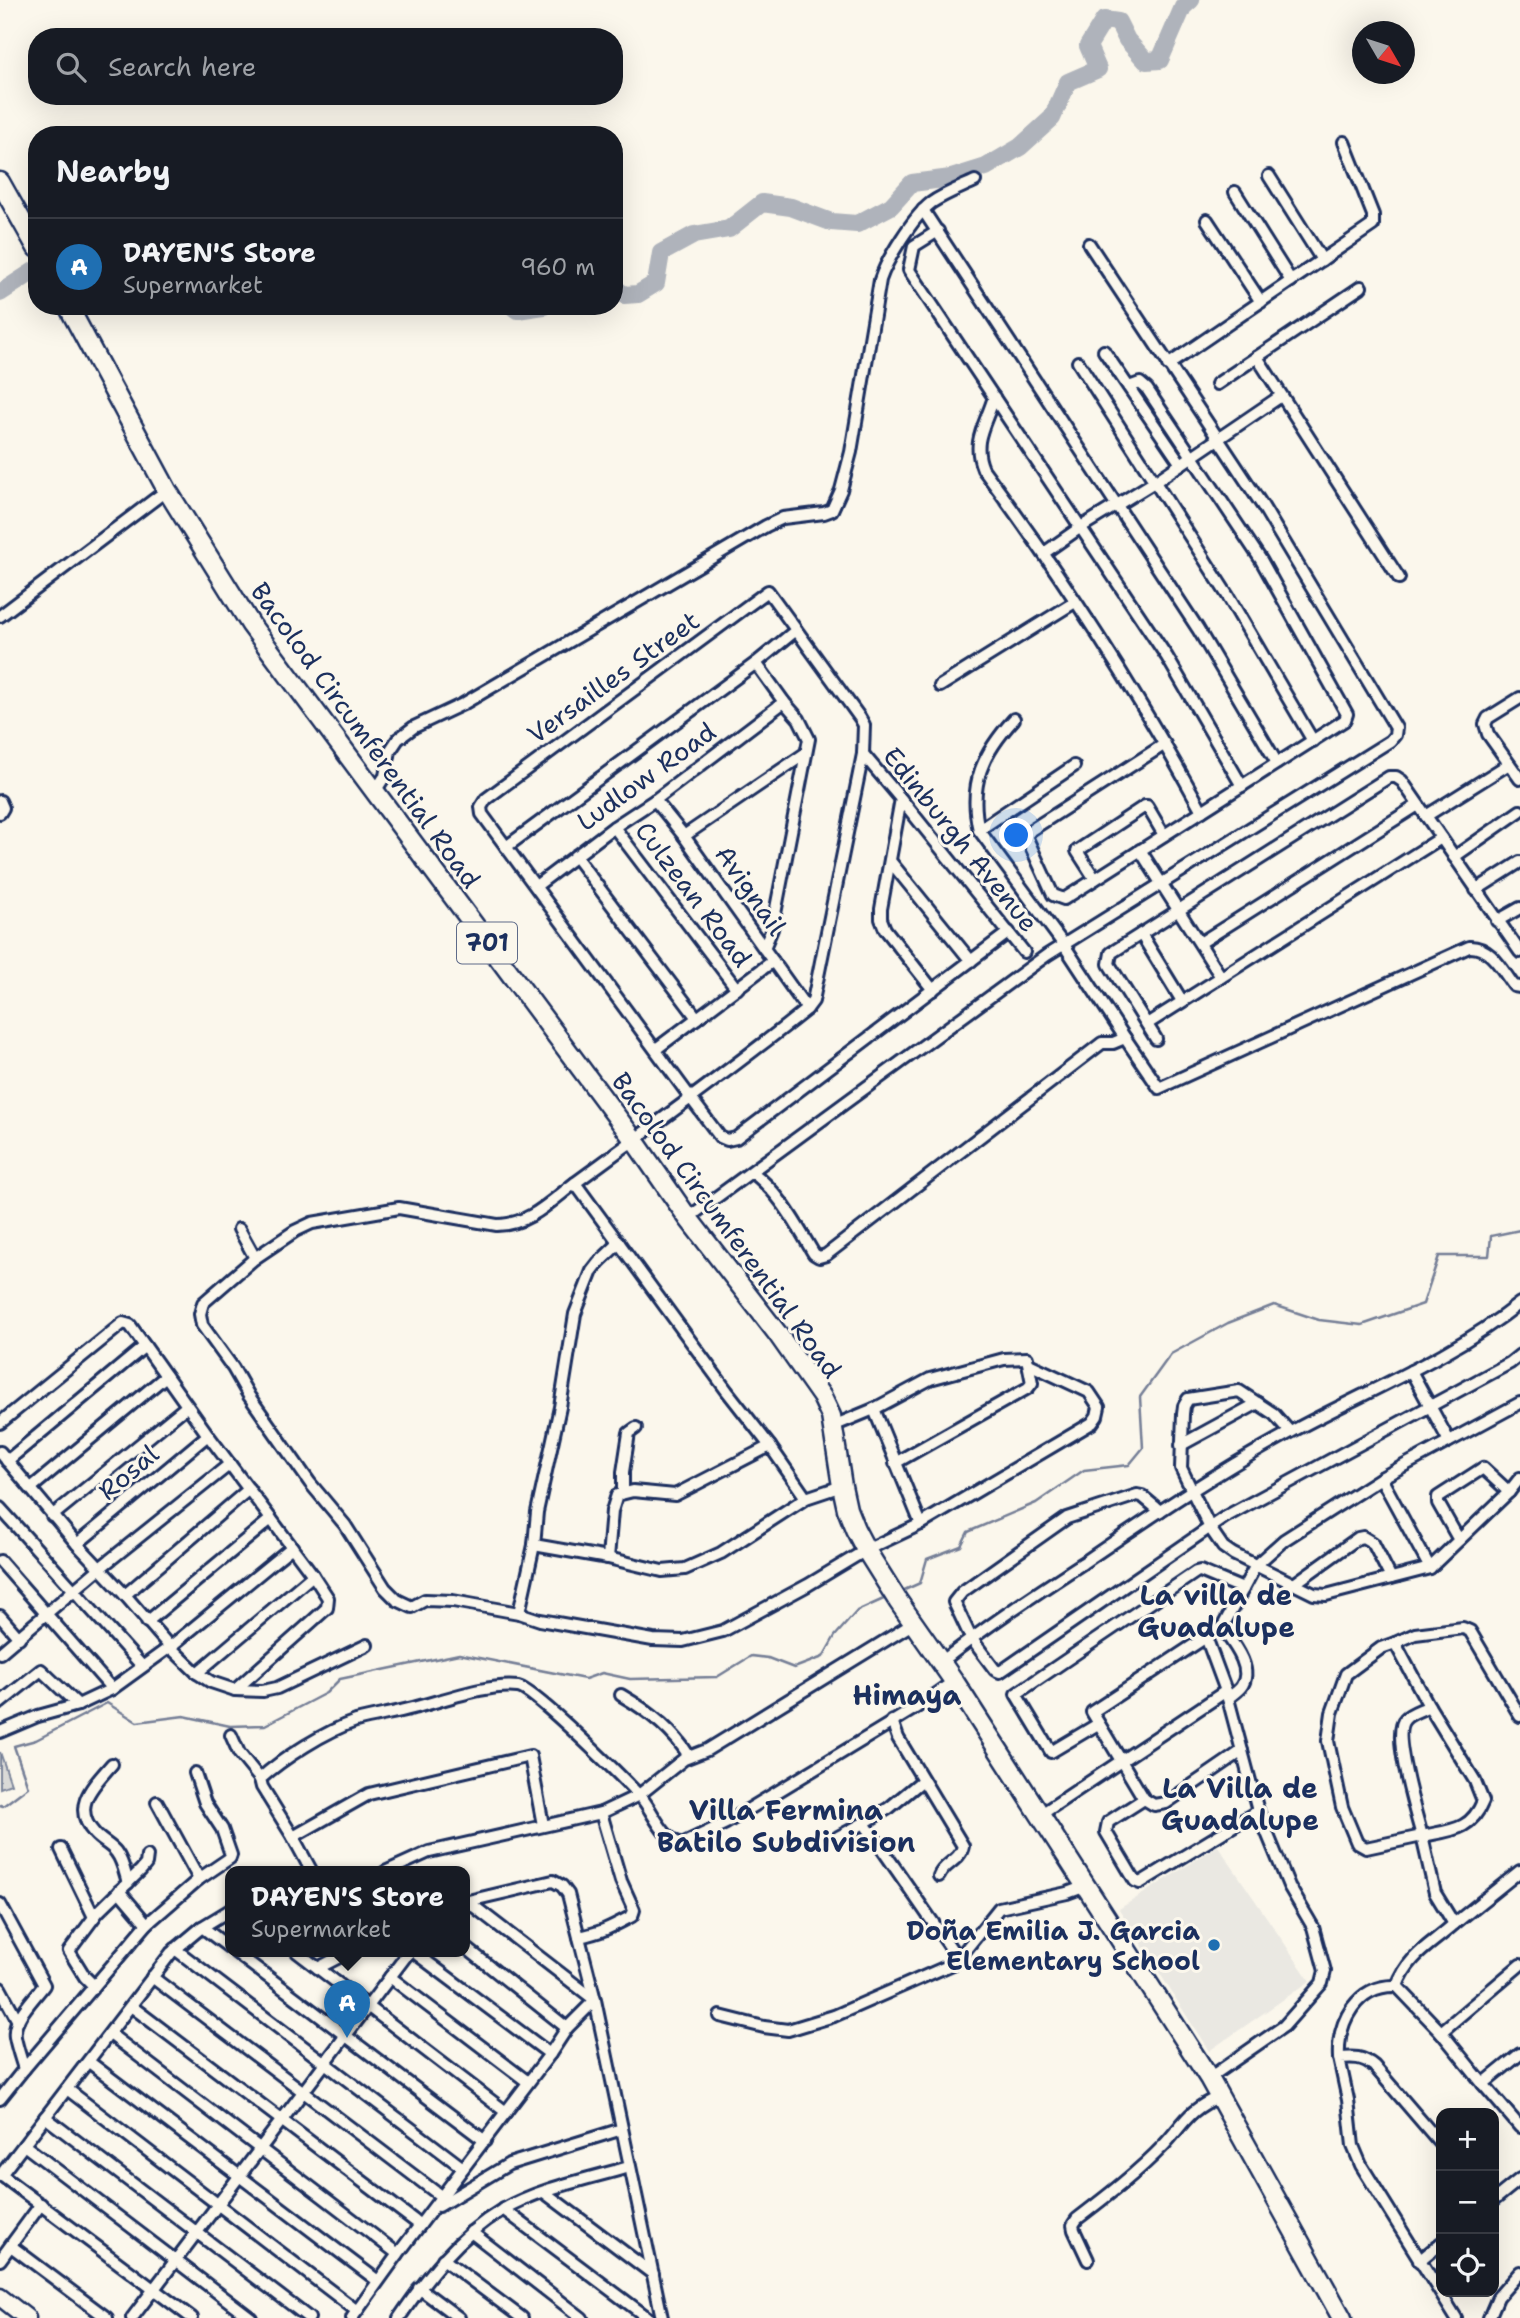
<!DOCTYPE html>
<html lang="en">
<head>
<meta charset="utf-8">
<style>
  body { margin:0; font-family:"Shantell Sans",sans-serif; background:#20242c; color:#f1f3f6 }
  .controls { position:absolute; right:21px; bottom:21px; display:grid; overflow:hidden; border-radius:14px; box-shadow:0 7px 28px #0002 }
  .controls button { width:63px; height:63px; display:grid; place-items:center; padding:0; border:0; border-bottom:2px solid #363941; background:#171b24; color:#f1f3f6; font:35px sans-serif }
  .compass { position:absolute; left:1352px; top:21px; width:63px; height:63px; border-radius:50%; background:#171b24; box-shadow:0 7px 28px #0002; rotate:129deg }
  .you { position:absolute; left:1017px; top:836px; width:24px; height:24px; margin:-18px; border:5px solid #fff; border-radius:50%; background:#1a73e8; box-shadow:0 0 0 10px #1a73e833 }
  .badge { display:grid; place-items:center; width:46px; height:46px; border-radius:50%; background:#1f6fb2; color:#fff; font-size:23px; font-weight:700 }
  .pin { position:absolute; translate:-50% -58px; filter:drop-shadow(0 2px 4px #0008) }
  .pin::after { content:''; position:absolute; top:37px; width:24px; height:21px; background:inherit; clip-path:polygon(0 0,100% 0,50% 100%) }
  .popup { position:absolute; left:225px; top:1866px; width:245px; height:91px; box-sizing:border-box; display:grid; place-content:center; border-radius:14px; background:#171b24; filter:drop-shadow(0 2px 5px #0005); font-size:23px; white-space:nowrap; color:#9ea1a6 }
  .popup b { font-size:26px; color:#f1f3f6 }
  .popup::after { content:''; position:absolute; left:50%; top:100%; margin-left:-14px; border:14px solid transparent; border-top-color:#171b24 }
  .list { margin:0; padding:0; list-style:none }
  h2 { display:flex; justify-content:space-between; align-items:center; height:91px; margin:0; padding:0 28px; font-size:30px }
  h2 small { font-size:23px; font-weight:400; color:#9ea1a6 }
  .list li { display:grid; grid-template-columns:46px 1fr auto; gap:21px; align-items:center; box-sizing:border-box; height:98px; padding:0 28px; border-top:2px solid #363941 }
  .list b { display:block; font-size:26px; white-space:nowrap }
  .list p { margin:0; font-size:23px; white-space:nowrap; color:#9ea1a6 }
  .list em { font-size:23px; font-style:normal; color:#9ea1a6 }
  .icon { flex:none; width:38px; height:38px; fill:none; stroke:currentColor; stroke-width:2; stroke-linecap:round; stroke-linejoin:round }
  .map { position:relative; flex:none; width:1520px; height:2318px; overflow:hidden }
  .search { position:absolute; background:#171b24; box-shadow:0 7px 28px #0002; left:28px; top:28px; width:595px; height:77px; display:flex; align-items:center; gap:18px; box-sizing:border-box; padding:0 24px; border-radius:28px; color:#9ea1a6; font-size:26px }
  .panel { position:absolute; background:#171b24; box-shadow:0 7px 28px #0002; left:28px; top:126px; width:595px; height:189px; border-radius:28px }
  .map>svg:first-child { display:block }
</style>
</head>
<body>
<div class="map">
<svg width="1520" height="2318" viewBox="0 0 1520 2318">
  <rect width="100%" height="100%" fill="#fbf7ec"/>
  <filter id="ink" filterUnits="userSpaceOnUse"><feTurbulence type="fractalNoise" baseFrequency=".0143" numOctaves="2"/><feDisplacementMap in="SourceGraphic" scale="14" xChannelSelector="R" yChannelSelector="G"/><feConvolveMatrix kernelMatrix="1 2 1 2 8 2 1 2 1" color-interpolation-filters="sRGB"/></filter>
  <g filter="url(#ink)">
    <path fill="#eae8e2" d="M1218,1846l92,135 -101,70 -90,-142z"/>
    <path fill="#dadad7" stroke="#7a849a" stroke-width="2" d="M0,1752l11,32 -11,4z"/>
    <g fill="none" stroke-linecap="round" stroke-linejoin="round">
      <g stroke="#747e96" stroke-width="2.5">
        <path d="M900,1592l20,-9 7,-24 34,-13 7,-14 68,-29 48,-33 45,-5 14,-17 -3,-51 31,-43 57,-31 46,-18 45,15 43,5 61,-21 16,-48h50l2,-20 29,-6"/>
        <path d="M0,1805l3,1 25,-19 -14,-41 22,-6 71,-37 30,19 47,-6 46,10 35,-1 61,-32 14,-14 119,-25 126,25 17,-6 28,6 87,-2 34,-21 17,2 26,10 29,-11 12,-21 22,-25 31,-14"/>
      </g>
      <g stroke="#afb3bb" stroke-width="18">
        <path d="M614,287l10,8 14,-1 18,-11 5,-30 33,-18 35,-6 33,-26 29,4 40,15 26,2 34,-18 21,-23 39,-5 35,-11 34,-20 32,-29 16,-36 30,-13 -10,-23 16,-26 14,2 9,18 19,21 14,-1 23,-53 8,-7"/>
        <path d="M0,293l37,-24"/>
        <path d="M512,306l5,4 27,-4"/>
      </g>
      <g stroke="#1b2f5e" stroke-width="16">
        <g id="street">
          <path d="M1269,176l53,84"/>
          <path d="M1235,192l56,89"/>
          <path d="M923,210l275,419 79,134"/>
          <path d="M1207,220l54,82"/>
          <path d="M938,231l-24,15 -5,24 258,387 75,129"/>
          <path d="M1104,351l77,113"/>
          <path d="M1257,357l142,221"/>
          <path d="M1078,362l150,234 85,145"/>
          <path d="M1168,365l205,-140v-10l-29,-73"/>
          <path d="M1217,384l144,-97"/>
          <path d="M1129,387l11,-4 7,6 114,171 86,154 -2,6 -281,179 -11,-4 -27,-59 5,-6 134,-86"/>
          <path d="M994,397c-8,27 -23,44 -11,72 80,108 154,223 219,342"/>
          <path d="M1044,553l37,-26 75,-46 125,-85"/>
          <path d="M0,616l167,-126"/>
          <path d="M756,663l28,39 15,17 10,20 -37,190 -8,19"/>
          <path d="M940,686l135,-84"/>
          <path d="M1520,698l-32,20 -3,6 3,10 32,45"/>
          <path d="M1014,719c-31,34 -46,65 -35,111l85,115 61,93"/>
          <path d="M863,754l38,45 123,153"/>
          <path d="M374,793l11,-17 5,-25 8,-12 16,-12 49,-23 303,-178 17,-8 41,-5 8,-3 9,-20 10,-38 29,-172c7,-21 33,-63 51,-77 13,-9 29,-15 44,-22"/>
          <path d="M901,799l-20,110v10l4,10 48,61"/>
          <path d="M655,800l29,36 123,173"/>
          <path d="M0,801l3,7 -3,5"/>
          <path d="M1426,816l83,-52"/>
          <path d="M614,827l123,162"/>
          <path d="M979,830l95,-64"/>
          <path d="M684,836l122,-83"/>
          <path d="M506,847l250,-184 39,-32"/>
          <path d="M1140,850l81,127"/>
          <path d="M575,856l122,162"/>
          <path d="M1454,857l66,-46"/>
          <path d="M890,861l81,100"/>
          <path d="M1095,879l-18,-28 68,-45h2l17,29"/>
          <path d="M536,886l78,-59 41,-27 129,-98"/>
          <path d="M1476,890l44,-28"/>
          <path d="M1497,921l23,-13"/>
          <path d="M1141,934l41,67"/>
          <path d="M1200,943l218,-138"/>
          <path d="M1147,1024l294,-186"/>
          <path d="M1156,1039l-47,-75 2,-11 278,-176h7l6,4 118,171"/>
          <path d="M656,1049l117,-88"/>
          <path d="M752,1172c28,21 44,52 62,82l5,3 7,-2 276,-212h11l12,-5 34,50 310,-141c22,-1 33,23 45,39l6,1"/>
          <path d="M688,1218l359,-263 343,-214 5,-6 1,-7 -134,-223 -173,-261"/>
          <path d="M239,1229l16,29"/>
          <path d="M619,1243l-20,19 -7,9 -17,43 -15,93 -23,105 -3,33 -15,68 21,7 113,20 30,1 40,-10 85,-46 58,-35 55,-26 171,-101 5,-7 2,-9 -10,-15 -60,-28"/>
          <path d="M1411,1371l38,70"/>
          <path d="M874,1409l47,115"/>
          <path d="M0,1423l123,-100 7,2 78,110 105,140 15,23 -1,10 -92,82"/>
          <path d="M833,1426l41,-17 56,-30 74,-20 23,-1 5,25 -4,5 -133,75"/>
          <path d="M1290,1432l-16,-18 -35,-23 -51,8 -4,7 -1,8 -2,54 29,60 13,19 10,7 81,40 12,1 104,-27 79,-76 11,-14"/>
          <path d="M1181,1445l77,-42"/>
          <path d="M0,1452l77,92 48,51 45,52 27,26 14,9 24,8 28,1 14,-3 90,-43"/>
          <path d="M7,1461l138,-115"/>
          <path d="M1381,1478l49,90"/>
          <path d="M31,1488l135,-112"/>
          <path d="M623,1492v-20l6,-39 7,-5"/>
          <path d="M806,1498l-36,-52 -43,-55 -152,-208c78,-57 157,-114 232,-174l6,-8 50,-247 1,-29 -4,-7 -92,-127 -282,208 -5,8 1,7 208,283 30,40 7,3 9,-2 273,-206"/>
          <path d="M0,1508l142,158"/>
          <path d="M1160,1511l-18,-15 -5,-1 -70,23 -105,74 -8,10 17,36 24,32 5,2 225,-155 285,-154 10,-8"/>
          <path d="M52,1516l135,-110"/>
          <path d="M1459,1540l-21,-37v-6l45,-29 26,24"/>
          <path d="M77,1544l131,-109"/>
          <path d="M534,1545l74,13 54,13 23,-2 36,-16 85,-55 36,-12"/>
          <path d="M608,1558l4,-47 5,-16 16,-4 42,4 95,-49"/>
          <path d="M0,1561l112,128"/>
          <path d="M1294,1584l64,-46 5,-1 10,6 18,35"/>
          <path d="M125,1595l124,-106"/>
          <path d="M519,1613l-66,-12 -28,-1 -13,7 -15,-7 -12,-12 -40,-63 -35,-42 -61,-87 -16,-28 -31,-43 -2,-11 3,-11 52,-45 40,-27 17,-8 87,-15 98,17c32,0 54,-24 78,-42"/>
          <path d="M0,1616l19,22"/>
          <path d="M147,1622l124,-103"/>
          <path d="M1222,1628c10,14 33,41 19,59 -3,4 -9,8 -13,11"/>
          <path d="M1206,1637l-114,75 52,87 -36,23 -2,10 29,49 5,2 118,-72"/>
          <path d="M1395,1643l-14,5 -35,26 -14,39 -4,28 14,66 15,36 9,5 56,-12c-5,-19 -31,-104 -17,-117 5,-6 17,-9 24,-13"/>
          <path d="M0,1653l100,-85 130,-104"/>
          <path d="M940,1663c45,-36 94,-68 143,-100 67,-46 134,-91 206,-130 77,-42 162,-75 231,-130"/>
          <path d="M197,1673l116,-98"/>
          <path d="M1226,1691l-20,-54 16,-9 34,-63 28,-25 97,-62 139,-75"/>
          <path d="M621,1695c26,15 52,35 68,61"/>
          <path d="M0,1703l41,-33 37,35"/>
          <path d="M1520,1716l-50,-85 -7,-3 -48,6 -20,9 34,63 46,75 8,20c-12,30 -32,29 -61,35l13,57 19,31 66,-53"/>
          <path d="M892,1721l6,17 65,108c-3,15 -19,17 -24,30"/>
          <path d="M1098,1724l-47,28 -35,-58 180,-122 4,-1 43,18"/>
          <path d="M0,1732l38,-16 40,-11 34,-16 58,-42 122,-100"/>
          <path d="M231,1735l8,18 21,26"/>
          <path d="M112,1764c-19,22 -42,43 -17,70 6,7 16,11 21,18 7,9 9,21 12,31"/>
          <path d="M923,1780l-34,28 -25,15 95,137"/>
          <path d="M1144,1799l10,6 12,-2 76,-52"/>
          <path d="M157,1802l42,77"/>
          <path d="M1040,1815l186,-124 32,120 31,75 24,41 12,44 -3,12 -38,43 -75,52"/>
          <path d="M543,1825l-13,-69 -161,38 -76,43 -31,-50 -2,-8c23,-21 66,-48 96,-58 18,-5 39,-8 57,-13 29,-7 76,-25 105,-21 16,2 111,97 126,114 11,15 19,38 38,43l44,-21 191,-116 37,-26"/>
          <path d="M293,1837l19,35"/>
          <path d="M838,1837l26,-14"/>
          <path d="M61,1849l33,68"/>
          <path d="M385,1872l44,-20 172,-39 38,-18 45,-36 23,-9 207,-127"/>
          <path d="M119,1891l28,33"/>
          <path d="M464,1902l89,-21 9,5 6,8 27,106 67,318"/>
          <path d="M0,1904l44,81c-10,14 -32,34 -29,52 2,11 6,22 9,32l-24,30"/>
          <path d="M202,1927l28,21"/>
          <path d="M579,1937c24,-5 32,-10 53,-21l2,-6 -13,-29 -20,-68"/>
          <path d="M464,1946l103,82"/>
          <path d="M175,1949l288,219"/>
          <path d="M235,1952l250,189"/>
          <path d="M297,1952l209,160"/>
          <path d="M414,1952l136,102"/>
          <path d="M318,1968l31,-16"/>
          <path d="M152,1977l290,220"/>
          <path d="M390,1977l138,105"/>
          <path d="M94,1986l-9,-9 -16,-26 29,-39 43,-42 5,-6 1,-8"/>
          <path d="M1397,1986c12,-32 33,-40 57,-62"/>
          <path d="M0,1988l18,33"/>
          <path d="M131,2006l289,219"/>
          <path d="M720,2016l44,11 24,3 46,-14 121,-53 44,-55 68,-15 19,-7"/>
          <path d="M1441,2032l79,-67"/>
          <path d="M110,2034l288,220"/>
          <path d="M1520,2054l-37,30 37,43"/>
          <path d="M1339,2058c-2,-36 18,-74 58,-72l44,46 42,52"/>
          <path d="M89,2062l289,219"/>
          <path d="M24,2069l123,-145 52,-45 31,-21 1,-3 -9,-26 -17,-26 -10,-30"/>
          <path d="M67,2089l290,222"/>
          <path d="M45,2117l264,201"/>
          <path d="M1441,2144l-67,-78c-12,-10 -21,-9 -35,-8l9,42 5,46 8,19 95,153"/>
          <path d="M24,2145l227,173"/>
          <path d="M1,2175l191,143"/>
          <path d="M0,2176l171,-223 31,-26 28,-17"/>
          <path d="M544,2192l109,82"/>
          <path d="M1494,2200l26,-21"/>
          <path d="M439,2206l70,-42 113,-35"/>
          <path d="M503,2209l145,109"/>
          <path d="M471,2232l111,86"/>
          <path d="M11,2246l96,72"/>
          <path d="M443,2259l79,59"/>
          <path d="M0,2260l41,-56"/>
          <path d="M1088,2260l-14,-30 -1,-5 4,-6c30,-23 60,-46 87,-74 22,-24 23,-34 56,-49"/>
          <path d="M1419,2261l22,-18"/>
          <path d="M419,2288l40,30"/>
          <path d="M132,2318l277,-366"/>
          <path d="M352,2318l46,-64 152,-200 17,-26 28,-28 -128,-99"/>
          <path d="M399,2318c28,-41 59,-82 103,-108 38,-22 86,-31 127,-43"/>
          <path d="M1489,2318l9,-21 22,-25"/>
        </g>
      </g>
      <g stroke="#1b2f5e" stroke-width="21">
        <path id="secondary" d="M0,2297l27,21"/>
      </g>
      <g stroke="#1b2f5e" stroke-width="23">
        <g id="primary">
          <path d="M0,182l37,66"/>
          <path d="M68,306l99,184 84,135 383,515 54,78 89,115 45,64 9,19 11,70 5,23 8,20 11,21 32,51 56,80 255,397 133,240"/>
        </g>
      </g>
      <use href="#street" stroke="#fbf7ec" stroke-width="10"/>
      <use href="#secondary" stroke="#fbf7ec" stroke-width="16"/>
      <use href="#primary" stroke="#fbf7ec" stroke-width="18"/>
    </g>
  </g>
  <circle fill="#1f6fb2" stroke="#fbf7ec" stroke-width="2.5" cx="1214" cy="1945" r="7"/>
  <g text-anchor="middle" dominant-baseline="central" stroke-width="6" stroke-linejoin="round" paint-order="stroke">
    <rect fill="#fbf7ec" stroke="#5e6b89" stroke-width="2" x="457" y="922.5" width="60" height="41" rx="5"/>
    <g font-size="24" font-weight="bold" fill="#1b2f5e">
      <text x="487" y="943">701</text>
    </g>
    <g font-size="26" fill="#1b2f5e" stroke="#fbf7ec">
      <text transform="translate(613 677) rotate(-36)">Versailles Street</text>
      <text transform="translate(366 735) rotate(54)">Bacolod Circumferential Road</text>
      <text transform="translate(646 776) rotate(-36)">Ludlow Road</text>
      <text transform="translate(961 839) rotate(51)">Edinburgh Avenue</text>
      <text transform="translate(751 890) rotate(55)">Avignail</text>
      <text transform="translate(694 894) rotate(53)">Culzean Road</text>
      <text transform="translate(727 1225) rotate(54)">Bacolod Circumferential Road</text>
      <text transform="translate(128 1472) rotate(-40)">Rosal</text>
    </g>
    <g font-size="26" font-weight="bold" fill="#1b2f5e" stroke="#fbf7ec" text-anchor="end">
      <text x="1200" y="1930">Doña Emilia J. Garcia<tspan x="1200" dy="30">Elementary School</tspan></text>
    </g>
    <g font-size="28" font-weight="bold" fill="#1b2f5e" stroke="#fbf7ec">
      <text x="1216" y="1595">La villa de<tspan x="1216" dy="32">Guadalupe</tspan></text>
      <text x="907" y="1695">Himaya</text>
      <text x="1240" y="1788">La Villa de<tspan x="1240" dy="32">Guadalupe</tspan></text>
      <text x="786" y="1810">Villa Fermina<tspan x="786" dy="32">Batilo Subdivision</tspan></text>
    </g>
  </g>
</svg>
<div class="controls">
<button>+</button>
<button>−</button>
<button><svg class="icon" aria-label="locate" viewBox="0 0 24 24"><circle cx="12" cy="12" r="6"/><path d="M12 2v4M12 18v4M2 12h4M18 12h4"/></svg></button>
</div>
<svg class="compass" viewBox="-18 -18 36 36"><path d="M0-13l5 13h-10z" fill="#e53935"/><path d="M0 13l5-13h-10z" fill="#9ea1a6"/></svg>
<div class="you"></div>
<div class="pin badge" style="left:347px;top:2038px">A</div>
<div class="popup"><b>DAYEN'S Store</b>Supermarket</div>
<div class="search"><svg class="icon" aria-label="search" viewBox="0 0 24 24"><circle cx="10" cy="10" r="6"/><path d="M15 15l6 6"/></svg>Search here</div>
<section class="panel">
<h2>Nearby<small></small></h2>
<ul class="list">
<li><span class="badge">A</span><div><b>DAYEN'S Store</b><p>Supermarket</p></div><em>960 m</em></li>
</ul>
</section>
</div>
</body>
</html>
